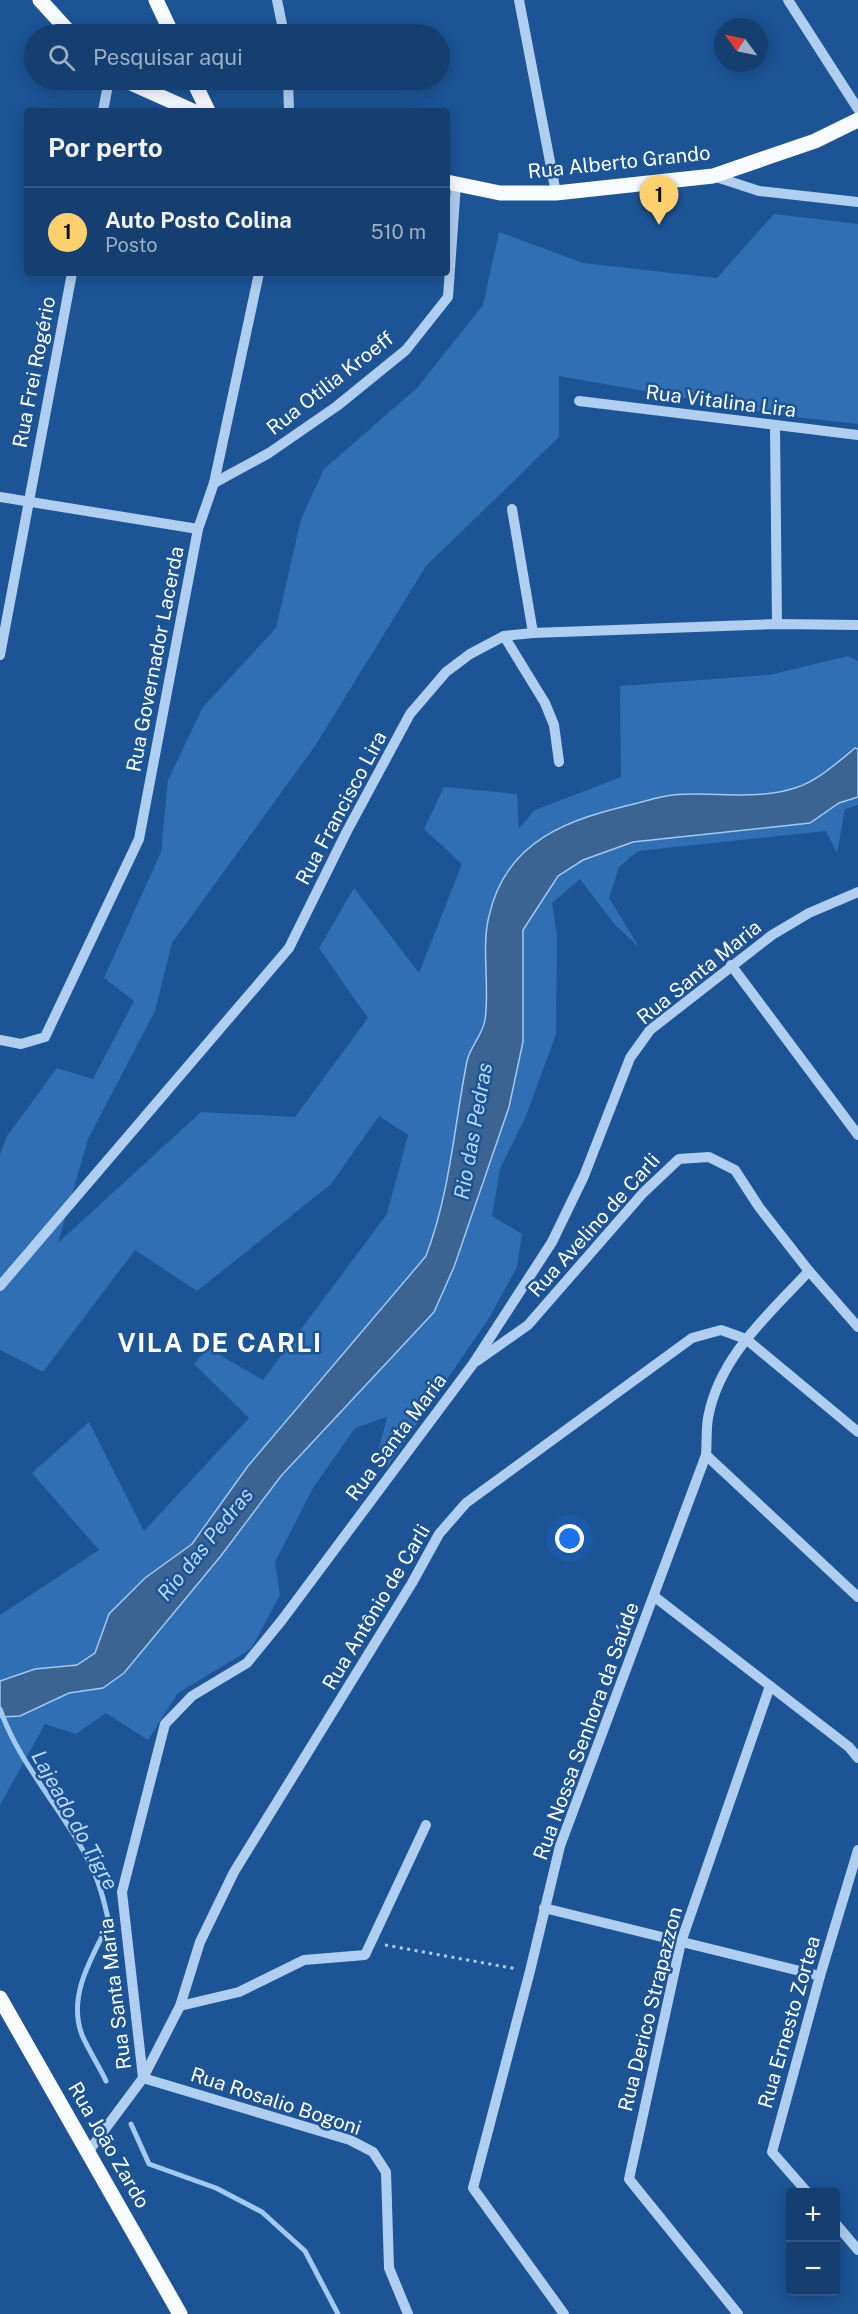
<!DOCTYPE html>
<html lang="pt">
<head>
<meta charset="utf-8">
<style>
  body { margin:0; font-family:"Public Sans",sans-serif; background:#224a78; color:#f1f3f6 }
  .controls { position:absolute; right:18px; bottom:18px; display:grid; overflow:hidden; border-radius:6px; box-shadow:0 3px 15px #0003 }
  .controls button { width:54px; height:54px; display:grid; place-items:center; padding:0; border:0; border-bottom:2px solid #345883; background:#153f70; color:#f1f3f6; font:30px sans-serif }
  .compass { position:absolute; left:714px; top:18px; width:54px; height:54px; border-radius:50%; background:#153f70; box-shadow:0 3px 15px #0003; rotate:303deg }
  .you { position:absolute; left:570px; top:1539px; width:21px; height:21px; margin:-15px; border:4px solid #fff; border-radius:50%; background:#1a73e8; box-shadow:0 0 0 9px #1a73e833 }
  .badge { display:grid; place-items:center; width:39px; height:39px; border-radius:50%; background:#ffd16e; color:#111; font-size:20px; font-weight:700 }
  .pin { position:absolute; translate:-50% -50px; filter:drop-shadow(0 2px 3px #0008) }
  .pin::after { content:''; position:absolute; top:32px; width:21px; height:18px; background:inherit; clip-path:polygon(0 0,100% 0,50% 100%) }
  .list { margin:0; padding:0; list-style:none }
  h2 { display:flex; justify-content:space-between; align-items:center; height:78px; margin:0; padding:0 24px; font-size:26px }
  h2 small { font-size:20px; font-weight:400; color:#9dafc3 }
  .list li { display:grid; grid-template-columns:39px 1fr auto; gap:18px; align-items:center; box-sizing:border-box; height:90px; padding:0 24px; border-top:2px solid #345883 }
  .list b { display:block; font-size:22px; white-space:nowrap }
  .list p { margin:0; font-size:20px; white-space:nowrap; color:#9dafc3 }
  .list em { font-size:20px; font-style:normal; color:#9dafc3 }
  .icon { flex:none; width:33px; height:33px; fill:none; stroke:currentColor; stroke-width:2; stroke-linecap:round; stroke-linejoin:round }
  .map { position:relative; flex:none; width:858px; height:2314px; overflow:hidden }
  .search { position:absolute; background:#153f70; box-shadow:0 3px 15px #0003; left:24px; top:24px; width:426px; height:66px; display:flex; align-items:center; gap:15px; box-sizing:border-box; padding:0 21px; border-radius:33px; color:#9dafc3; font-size:22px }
  .panel { position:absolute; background:#153f70; box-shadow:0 3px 15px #0003; left:24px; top:108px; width:426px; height:168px; border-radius:6px }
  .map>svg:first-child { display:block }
</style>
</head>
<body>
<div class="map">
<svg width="858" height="2314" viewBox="0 0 858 2314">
  <rect width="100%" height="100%" fill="#1c5496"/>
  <path fill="#306fb4" d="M774,214l84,10v200l-71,-8 -228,-40v61l-133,129 -111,180 -143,197 -17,68 -67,128 -30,104 143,-131 94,5 73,-99 -49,-70 35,-60 65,85 43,-109 -38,-35 20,-42 73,7 2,34 16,-18 86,-33 -1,-91 149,-11 79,-19 10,5v144l-13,4 -8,44 -11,-22 -188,20 -19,16 -10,31 30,49 -24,-22 -35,-46 -28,24 5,32 -1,99 -30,82 -26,53 -8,47 30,18 -5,33 -28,51 -102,149 -8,-19 8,-31 -32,11 -42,60 -38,74 5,33 -29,54 -73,44 -30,47 -42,-27 -30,21 -31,-10 -45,81v-190l99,-65 -67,-77 57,-51 55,109 105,-113 -55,-54 14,-16 55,32 124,-166 21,-79 -29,-19 -48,68 -134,107 -62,-41 -92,122 -43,-22v-195l7,-19 50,-68 36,11 41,-78 -30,-23 57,-126 7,-72 35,-73 73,-79 25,-109 23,-50 93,-81 66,-83 16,-73 84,31 134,15z"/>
  <path fill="#3b6493" stroke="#a2c9f1" stroke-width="1.5" d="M855,748l3,1v48l-19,6 -29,20 -177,19 -50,18 -25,16 -35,54v112l-14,65 -55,160 -20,45 -153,164 -61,81 -96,116 -21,15 -34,5 -49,23 -20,1v-36l35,-12 42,-4 18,-12 14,-39 36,-36 47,-34 56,-78 178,-210c24,-63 28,-129 41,-195 3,-14 16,-27 18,-41 5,-33 -4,-72 4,-104 17,-77 81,-97 149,-113 11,-3 23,-7 35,-8 41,-4 81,6 122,-7 22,-7 42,-25 60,-40z"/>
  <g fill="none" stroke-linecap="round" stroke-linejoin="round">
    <g stroke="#a2c9f1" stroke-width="5">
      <path d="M0,1709c21,60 67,104 93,161 8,17 12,35 16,53 -17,34 -42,73 -27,112 7,16 17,31 24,46"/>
      <path d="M131,2124l18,40 67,24 46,24 43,39 33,63"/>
    </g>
    <path stroke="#afcef0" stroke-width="3" stroke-dasharray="3 4.5" stroke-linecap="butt" d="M385,1945l132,24"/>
    <g stroke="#afcef0" stroke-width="10">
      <path d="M277,0l7,34"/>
      <path d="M519,0l37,193"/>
      <path d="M788,0l70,109"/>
      <path d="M288,80l1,31"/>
      <path d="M103,111l6,-31"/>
      <path d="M713,176l46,15 99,11"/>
      <path d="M579,401l279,34"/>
      <path d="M775,426l2,198"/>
      <path d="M214,483l55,-30 68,-47 69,-56 42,-53 8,-113"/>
      <path d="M0,497l198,32"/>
      <path d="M512,509l21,124"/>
      <path d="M504,636l41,67 9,22 5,37"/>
      <path d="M0,655l72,-382"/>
      <path d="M731,965l127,170"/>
      <path d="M0,1040l21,4 24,-7 94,-198 59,-310 16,-46 45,-210"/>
      <path d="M0,1286l289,-338 58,-117 63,-117 36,-42 24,-18 34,-18 29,-3 244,-9 81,1"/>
      <path d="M477,1361l51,-36 115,-132 36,-34 30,-2 26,13 24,37 50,64 49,56"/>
      <path d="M706,1455l152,142"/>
      <path d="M655,1597l194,150 9,11"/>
      <path d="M544,1908l276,68"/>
      <path d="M180,2006l59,-14 65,-32 61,-5 61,-130"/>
      <path d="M88,2152l55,-74 37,-72 20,-64 34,-70 178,-289 27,-49 27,-31 226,-165 29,-8 25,9 112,93"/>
      <path d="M807,2192l-35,-40 48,-176 38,-126"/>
      <path d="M836,2224l22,26"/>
      <path d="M408,2314l-19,-46 -3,-96 -13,-20 -23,-12 -207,-62 -21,-186 43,-168 27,-28 55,-33 35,-43 191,-256 79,-122 32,-66 46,-118 20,-28 122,-95 37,-22 49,-21"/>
      <path d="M564,2314l-91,-126 57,-217 30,-125 146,-391c1,-12 0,-25 2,-37 11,-61 60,-103 101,-147"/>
      <path d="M738,2314l-109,-135 52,-237 89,-256"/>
    </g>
    <g stroke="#f8fbff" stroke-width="15">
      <path d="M40,0l31,34"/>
      <path d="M156,0l16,34"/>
      <path d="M124,80l69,31"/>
      <path d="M193,80l15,31"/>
      <path d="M447,182l53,11h56l157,-17 102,-35 43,-21"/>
      <path d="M0,1998l180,316"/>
    </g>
  </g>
  <g text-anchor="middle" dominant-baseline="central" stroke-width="5" stroke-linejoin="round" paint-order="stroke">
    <g font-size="20" fill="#fff" stroke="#1c5496">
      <text transform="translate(619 162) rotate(-6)">Rua Alberto Grando</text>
      <text transform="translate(34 372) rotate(-79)">Rua Frei Rogério</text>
      <text transform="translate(330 383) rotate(-38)">Rua Otilia Kroeff</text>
      <text transform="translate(721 401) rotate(7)">Rua Vitalina Lira</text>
      <text transform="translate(155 659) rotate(-79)">Rua Governador Lacerda</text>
      <text transform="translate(341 808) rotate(-62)">Rua Francisco Lira</text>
      <text transform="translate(699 972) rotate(-39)">Rua Santa Maria</text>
      <text transform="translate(594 1225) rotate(-48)">Rua Avelino de Carli</text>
      <text transform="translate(396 1437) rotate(-53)">Rua Santa Maria</text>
      <text transform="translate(376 1607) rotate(-59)">Rua Antônio de Carli</text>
      <text transform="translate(586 1731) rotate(-70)">Rua Nossa Senhora da Saúde</text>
      <text transform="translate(115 1994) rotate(-97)">Rua Santa Maria</text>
      <text transform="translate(650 2009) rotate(-76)">Rua Derico Strapazzon</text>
      <text transform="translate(789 2022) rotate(-74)">Rua Ernesto Zortea</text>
      <text transform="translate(276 2101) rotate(18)">Rua Rosalio Bogoni</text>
      <text transform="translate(109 2145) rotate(60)">Rua João Zardo</text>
    </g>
    <g font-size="21" font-style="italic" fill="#bbd8f6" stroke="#1c5496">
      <text transform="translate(473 1131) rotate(-80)">Rio das Pedras</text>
      <text transform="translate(205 1544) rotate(-51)">Rio das Pedras</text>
      <text transform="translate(75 1820) rotate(61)">Lajeado do Tigre</text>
    </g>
    <g font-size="26" font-weight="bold" letter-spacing="1.5" fill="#fff" stroke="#1c5496">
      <text x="220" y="1342">VILA DE CARLI</text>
    </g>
  </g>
</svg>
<div class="controls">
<button>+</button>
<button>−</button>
</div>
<svg class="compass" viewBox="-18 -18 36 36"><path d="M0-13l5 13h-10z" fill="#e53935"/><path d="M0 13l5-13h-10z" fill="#9dafc3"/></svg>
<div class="you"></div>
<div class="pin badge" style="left:659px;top:225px">1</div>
<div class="search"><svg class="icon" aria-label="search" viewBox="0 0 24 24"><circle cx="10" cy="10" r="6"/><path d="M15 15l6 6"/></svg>Pesquisar aqui</div>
<section class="panel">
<h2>Por perto<small></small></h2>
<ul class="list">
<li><span class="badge">1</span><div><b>Auto Posto Colina</b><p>Posto</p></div><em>510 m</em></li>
</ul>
</section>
</div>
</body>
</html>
